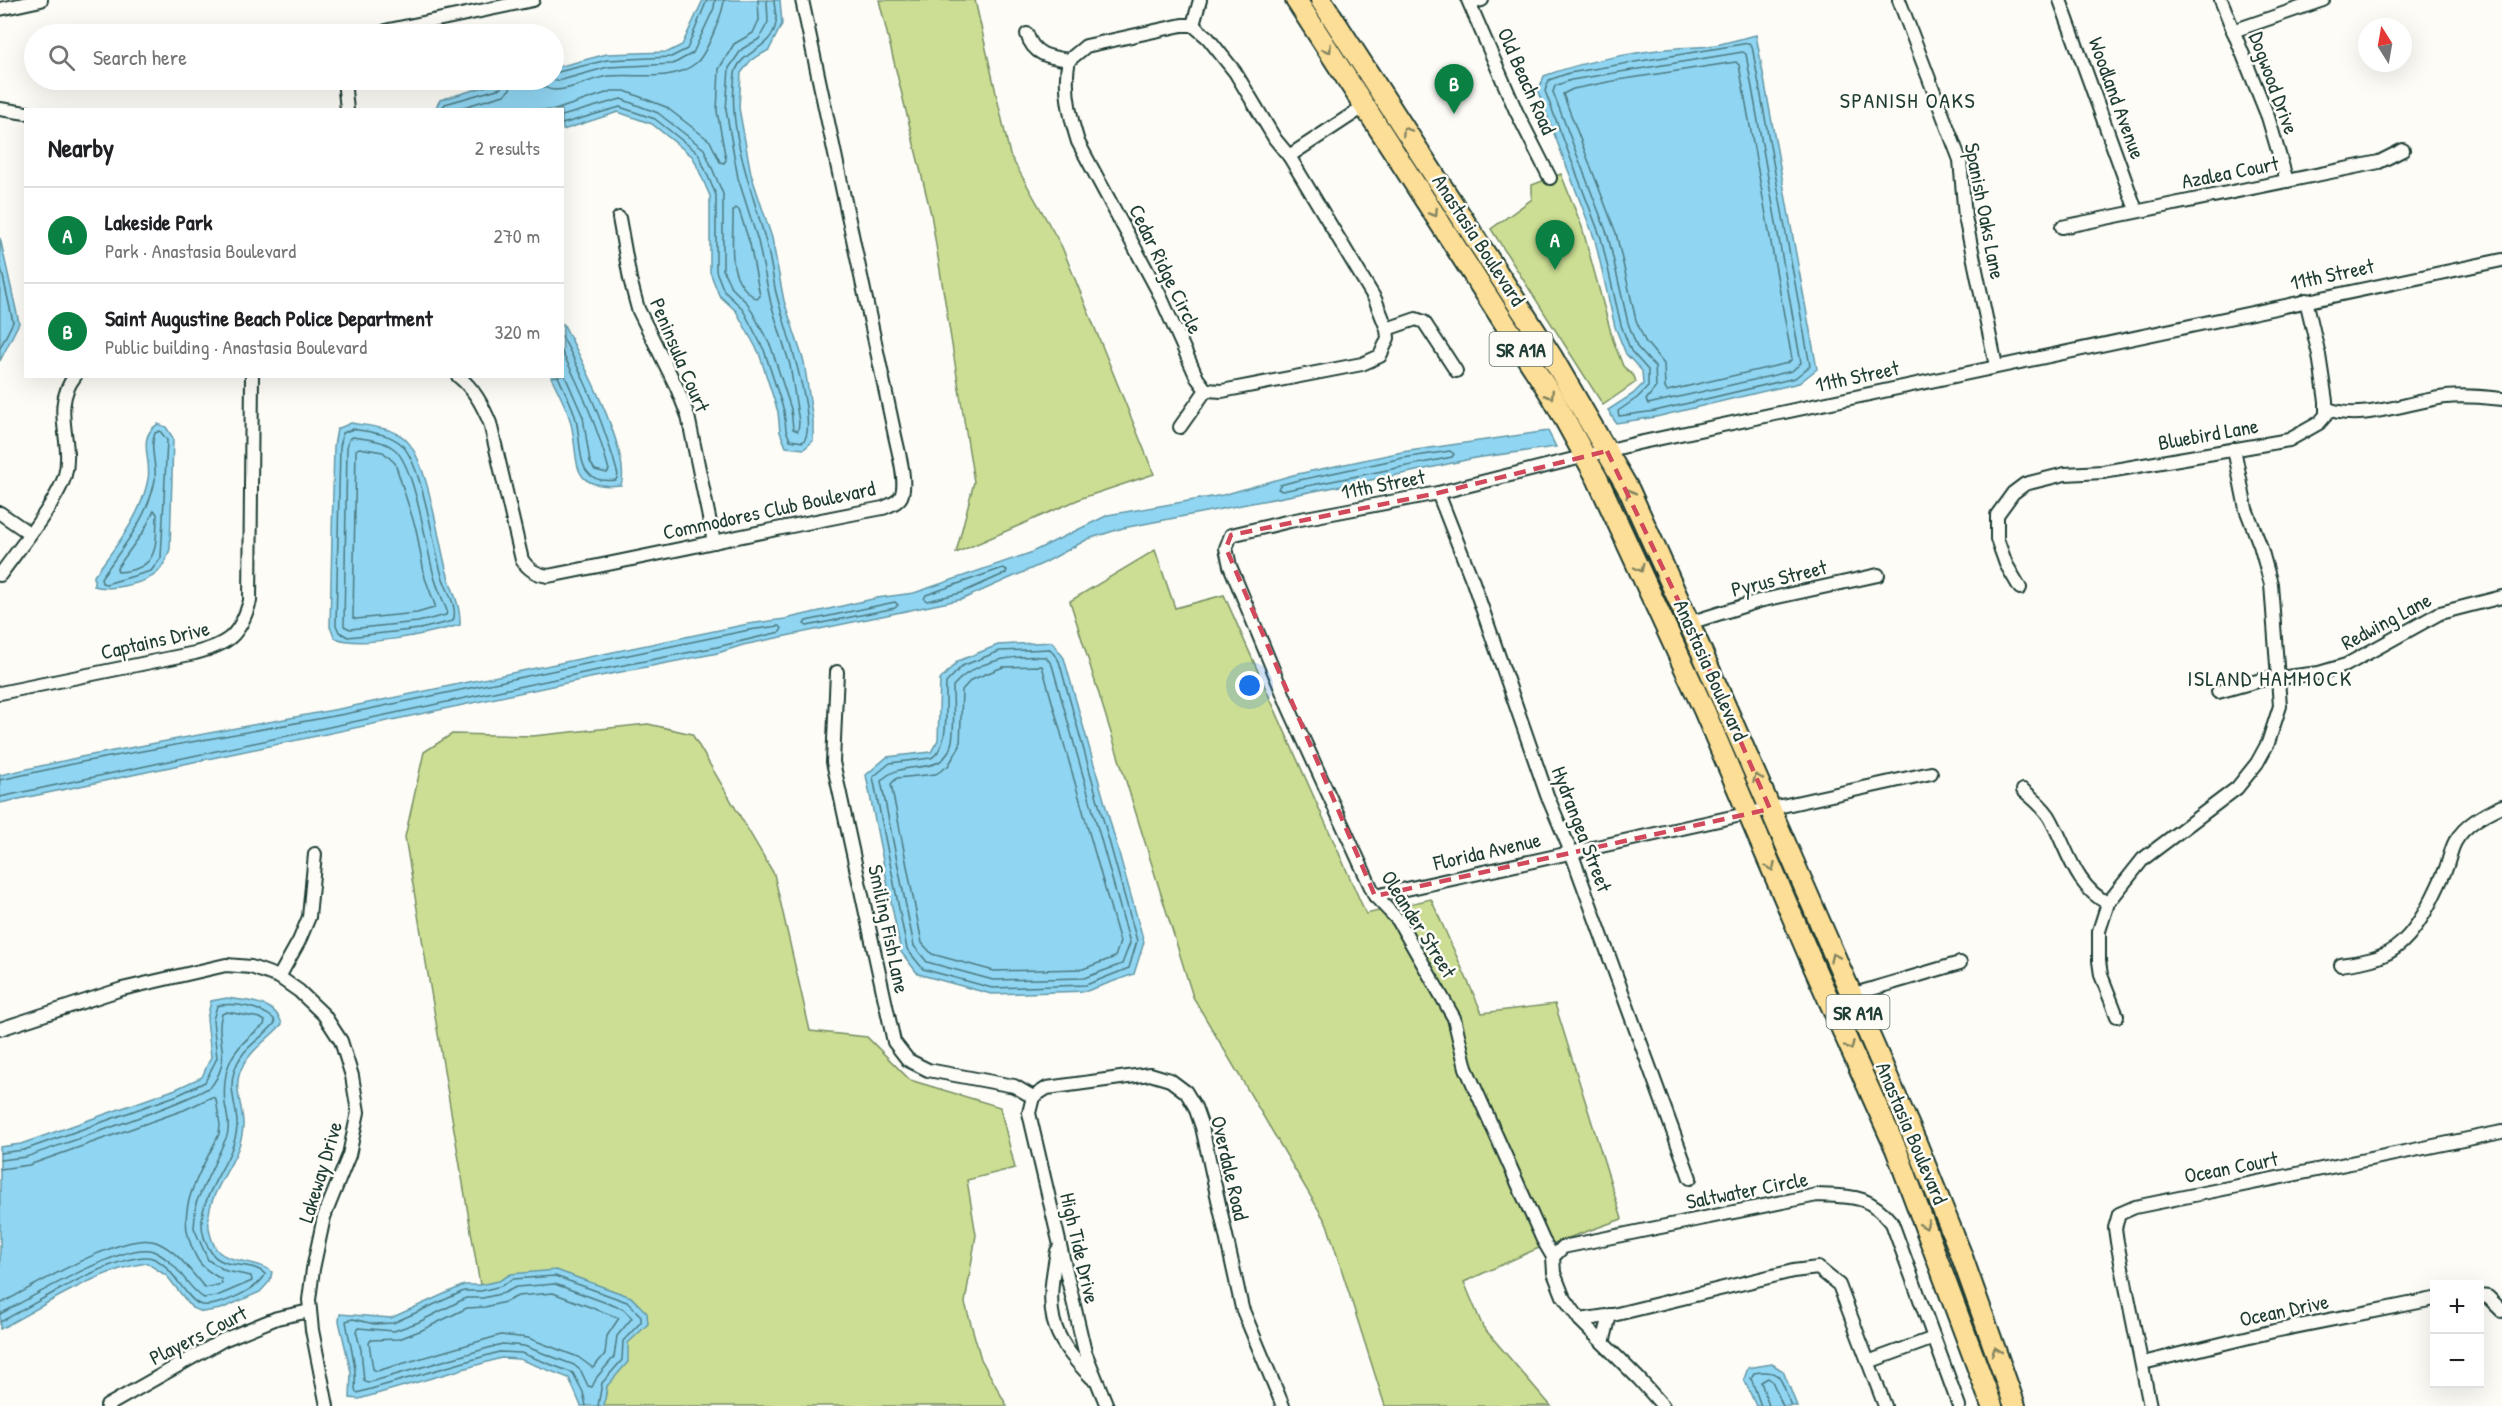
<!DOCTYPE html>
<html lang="en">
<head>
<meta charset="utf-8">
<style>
  body { margin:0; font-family:"Patrick Hand",sans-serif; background:#f6f6f6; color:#202124 }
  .controls { position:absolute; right:18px; bottom:18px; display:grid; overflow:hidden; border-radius:0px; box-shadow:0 6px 24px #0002 }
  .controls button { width:54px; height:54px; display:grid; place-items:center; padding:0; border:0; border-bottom:2px solid #e0e0e0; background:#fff; color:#202124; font:30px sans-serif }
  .compass { position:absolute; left:2358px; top:18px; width:54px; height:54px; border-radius:50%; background:#fff; box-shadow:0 6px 24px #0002; rotate:349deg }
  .you { position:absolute; left:1250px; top:686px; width:21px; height:21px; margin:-15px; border:4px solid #fff; border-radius:50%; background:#1a73e8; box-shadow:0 0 0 9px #1a73e833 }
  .badge { display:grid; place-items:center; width:39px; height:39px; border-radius:50%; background:#0b8043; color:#fff; font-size:20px; font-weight:700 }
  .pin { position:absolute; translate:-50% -50px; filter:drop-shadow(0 2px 3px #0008) }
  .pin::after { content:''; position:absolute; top:32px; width:21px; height:18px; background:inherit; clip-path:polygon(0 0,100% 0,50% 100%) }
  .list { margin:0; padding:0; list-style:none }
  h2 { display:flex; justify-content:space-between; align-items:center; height:78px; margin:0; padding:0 24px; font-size:26px }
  h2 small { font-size:20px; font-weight:400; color:#757577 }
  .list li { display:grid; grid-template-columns:39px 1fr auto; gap:18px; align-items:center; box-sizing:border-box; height:96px; padding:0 24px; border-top:2px solid #e0e0e0 }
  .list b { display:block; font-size:22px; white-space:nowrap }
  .list p { margin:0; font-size:20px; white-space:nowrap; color:#757577 }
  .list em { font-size:20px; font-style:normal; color:#757577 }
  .icon { flex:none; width:33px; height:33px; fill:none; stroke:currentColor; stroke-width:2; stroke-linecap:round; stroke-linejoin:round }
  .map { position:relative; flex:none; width:2502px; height:1406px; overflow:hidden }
  .search { position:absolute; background:#fff; box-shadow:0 6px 24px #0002; left:24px; top:24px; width:540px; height:66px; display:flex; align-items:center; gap:15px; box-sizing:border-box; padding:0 21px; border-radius:33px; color:#757577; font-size:22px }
  .panel { position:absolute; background:#fff; box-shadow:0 6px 24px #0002; left:24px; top:108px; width:540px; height:270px; border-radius:0px }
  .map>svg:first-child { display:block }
</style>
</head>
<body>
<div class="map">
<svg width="2502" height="1406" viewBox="0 0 2502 1406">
  <rect width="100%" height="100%" fill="#fdfcf7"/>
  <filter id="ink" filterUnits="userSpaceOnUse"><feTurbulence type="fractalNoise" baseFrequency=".0167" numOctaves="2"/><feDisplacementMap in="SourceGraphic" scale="12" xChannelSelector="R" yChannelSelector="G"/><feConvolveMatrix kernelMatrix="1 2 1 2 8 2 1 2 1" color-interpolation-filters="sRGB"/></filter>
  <g filter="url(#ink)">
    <g fill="#ccde93" stroke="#768e64" stroke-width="1.5">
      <path d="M879,0h96l35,155 52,92 92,227 -72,24 -126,55 18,-71 -43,-268z"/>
      <path d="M1561,174l21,53 31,113 10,26 11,10 2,6 -33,23 -112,-176 41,-30v-14z"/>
      <path d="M1155,550l20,58 49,-13 142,319 65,-15 51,114 73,-9 67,215 -88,31 -70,32 19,45 68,79h-166l-58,-182 -134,-227 -123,-396z"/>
      <path d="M648,724l44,10 82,140 36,157 57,6 43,43 90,27 15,61 -48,12 9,55 -11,68 16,56 26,47h-403l3,-20 -127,-101 -75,-448 19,-85 28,-18 81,2z"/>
    </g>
    <g fill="#90d5f2" stroke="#6398a6" stroke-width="1.5">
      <path d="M703,0h77l2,24 -13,26 -18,10 -10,13 -2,35 12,66 21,64 12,63 20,61 9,59v20l-9,8 -18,-2 -6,-15 -2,-20 -19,-59 -23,-42 -17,-16 -9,-23v-76l-17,-39 -41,-33 -34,-12 -55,18 -1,-20 -127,-1 5,-9 68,-20h46v-12l53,-14 61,-2 14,-7z"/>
      <path d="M1756,35l61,334 -18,14 -143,34 -40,6 -8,-13 25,-16 10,-10 -1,-13 -16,-17 -11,-27 -20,-87 -57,-148 6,-16c42,-16 109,-28 154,-29 19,0 40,-8 58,-12z"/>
      <path d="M0,238l19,85 -19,38z"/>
      <path d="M563,323c16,32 69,130 58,162 -56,6 -40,-27 -51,-65 -4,-14 -12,-29 -19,-43l11,-1z"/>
      <path d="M351,423c17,3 39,4 53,15 24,20 34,103 43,134 5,19 14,33 13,53 -30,8 -97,24 -125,13l-5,-11 4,-181 3,-17z"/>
      <path d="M158,424l8,3 7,11 -3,111c-3,10 -6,17 -13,24 -12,11 -49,18 -63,13v-10c22,-30 47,-59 54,-97 4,-20 -12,-41 10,-55z"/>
      <path d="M1548,431l8,16 -81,11 -68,15 -284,55 -35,11 -44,24 -81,36 -220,46 -25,8 -128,25 -590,125v-28l81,-18 263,-49 404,-84 37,-5 92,-21 37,-5 116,-40 78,-38 115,-20 70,-20 109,-23z"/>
      <path d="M1052,642l12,16 80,284 -10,32 -47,17 -96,3 -73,-20 -17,-22 -35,-177 21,-18 44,-5 7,-12 2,-60 18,-19 40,-16z"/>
      <path d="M227,998c21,4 48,2 55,26 -15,17 -33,26 -42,48 -7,18 4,37 3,54 -2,45 -52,72 -28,121 9,17 42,12 57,25l-2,9 -10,11 -39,17 -18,3 -11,-4 -25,-32 -20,-13c-49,6 -103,43 -147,66v-182l21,-3 155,-55 26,-12 9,-20 -4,-38 4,-18z"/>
      <path d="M556,1270l75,27 16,16 1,11 -20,19v19l-21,24 -3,20h-23l-12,-28 -50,-19 -18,-1 -142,41 -9,-1 1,-26 -12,-51 1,-7 51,4 73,-33h16l19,-4 12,-7z"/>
      <path d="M1772,1364l11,7 14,35h-41l-12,-27 4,-11z"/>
    </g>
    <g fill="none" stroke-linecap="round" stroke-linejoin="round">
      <g stroke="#4c7a80" stroke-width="1.5">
        <path d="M1749,43l3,3 58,320 -15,12 -140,33 -36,5 -1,-5 19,-13 11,-11v-17l-17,-19 -10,-26 -20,-87 -56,-147 4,-11 20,-7z"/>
        <path d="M1743,52l3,2 55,309 -9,8 -144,33 -2,-4 10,-13 -1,-20 -18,-20 -9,-24 -20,-87 -55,-144 2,-6 16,-6z"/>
        <path d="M1736,62l3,3 53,294 -4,4 -121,28 -2,-3 -1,-24 -19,-23 -9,-21 -20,-87 -53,-139 10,-5 45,-9z"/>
        <path d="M554,73l53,-13 64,-3 16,-8 20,-49"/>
        <path d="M535,80c6,6 12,10 20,10 19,0 36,-12 54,-14 29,-3 62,7 87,-13 10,-8 27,-50 28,-63"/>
        <path d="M549,80l9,1 50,-14 65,-3 20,-11 21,-45 1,-8"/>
        <path d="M441,110l4,-6 56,-16 4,-8"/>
        <path d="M453,110l51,-15 6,-6 2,-9"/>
        <path d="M555,110l57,-19h13l41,16 44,34 10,21 4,1 2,-3 -9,-49 2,-42 15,-25 19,-11 6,-13 -1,-20"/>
        <path d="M562,116l59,-17 37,14 46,36 19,45v76l8,17 17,17 23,43 20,62 2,20 5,2 1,-9 -9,-57 -19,-61 -13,-63 -20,-63 -12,-68 3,-42 13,-19 17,-10 9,-17 -1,-22"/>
        <path d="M562,124l58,-17 35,12 43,34 18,42v76l8,20 18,17 22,42 20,61 2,19 4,10 13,2c18,-18 -23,-127 -28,-154 -3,-16 -5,-33 -10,-49 -14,-54 -38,-108 -30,-165 4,-23 37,-24 41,-51 1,-7 -2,-16 -2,-23"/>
        <path d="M736,208l3,2 11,34 10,52 -3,3c-33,-20 -23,-55 -24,-88z"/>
        <path d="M0,263l13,59 -13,26"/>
        <path d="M562,352c20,38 36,77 47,118l-2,3 -12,-3 -5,-8 -7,-45 -21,-48"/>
        <path d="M558,376c6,15 15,29 18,44 7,28 -2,66 40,60l2,-5c-13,-49 -32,-94 -56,-139"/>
        <path d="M353,429c15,3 36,4 48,15 21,20 32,99 40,128 3,15 18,34 12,49l-33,8 -72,8 -9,-5 -3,-7 4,-178 3,-14z"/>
        <path d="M160,431l7,9 -6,118 -10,13 -45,13 -4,-1 -1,-5c22,-31 47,-60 54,-98 2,-16 -6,-32 0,-47z"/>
        <path d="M353,437c13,2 29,3 40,11 22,15 33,100 41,128 3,12 9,23 13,35l-1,4 -28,7 -68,7 -6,-3 3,-179 2,-8z"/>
        <path d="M359,448l24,4 12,11 21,66 9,49 10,27 -1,3 -17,5 -61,6 -3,-1 3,-168z"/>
        <path d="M1450,451l4,3 -2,3 -170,34 -4,-2 2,-4 15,-4 108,-23z"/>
        <path d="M154,510l3,4c-1,33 2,56 -39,58l-1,-4 28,-39z"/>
        <path d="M1003,568l4,2 -1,3 -45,20 -34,8 -3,-2 2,-4z"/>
        <path d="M895,602l3,3 -3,3 -88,18 -3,-2 2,-3z"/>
        <path d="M1050,649l9,12 78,280 -8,27 -43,17 -94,3 -69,-19 -16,-20 -34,-172 17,-14 41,-5c20,-11 14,-55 15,-75l16,-17 38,-15z"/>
        <path d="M1046,657l6,8 78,278 -8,21 -38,14 -91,2 -66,-18 -13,-16 -33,-165c22,-25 64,0 71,-40 3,-17 1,-37 1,-55 23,-27 60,-31 93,-29z"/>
        <path d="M1042,666l78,276 -5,15 -32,12 -89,2 -62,-17 -10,-11 -31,-159 6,-6 39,-4 12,-8 12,-20 2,-56 9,-10 32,-13z"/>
        <path d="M0,780l82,-18 263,-48 404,-84 30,-4 3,2 -2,4 -63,15 -129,25 -588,125"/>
        <path d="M0,1153l24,-3 154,-55 27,-13 12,-24 -4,-38 4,-14c18,-4 43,1 57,13l1,4c-15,18 -34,24 -41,49 -6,18 4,37 3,55 -3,43 -56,79 -26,125 12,19 41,8 54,22 -3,14 -54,37 -66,30 -17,-8 -30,-48 -54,-47 -41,2 -107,46 -145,65"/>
        <path d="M0,1160l26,-3c27,-10 177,-59 187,-73 20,-29 1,-45 9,-70l5,-2 33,6 5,3 -1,4c-30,22 -43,40 -39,79 2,12 5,20 2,32l-31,67 -2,25 14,32 18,11 25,5 1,5 -35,15 -13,2c-18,-10 -24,-35 -51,-47 -26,-11 -126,49 -153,63"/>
        <path d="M0,1169l29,-4 155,-55 28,-13 4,2 4,26 -1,9c-15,33 -43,70 -29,108 7,21 12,26 31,37l1,5 -17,4c-15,-17 -27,-37 -49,-46 -32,-12 -125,46 -156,62"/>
        <path d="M555,1284l68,25 9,9 -15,18 -3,21 -17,20 -5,10 -4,-1 -7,-15 -7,-6 -50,-19 -22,-2 -135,39 -3,-2 -3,-31 -5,-19 2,-3 36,3 25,-9 47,-24h17l21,-5 12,-6z"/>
        <path d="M553,1293l66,25 -12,18 -2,18 -12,14 -15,-11 -50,-19 -27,-3 -124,36 -4,-2 -4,-26 2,-3 28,-1 23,-9 45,-22 18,-1 20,-5 13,-6z"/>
        <path d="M586,1406l-3,-14 -10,-19 -52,-20 -22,-1 -142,41 -2,-3c2,-27 -5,-43 -9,-69l7,-2 21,5 19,-1 71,-32h17l20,-5 12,-7 42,-3 72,26 14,14v6l-18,19 -1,19 -20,23 -4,23"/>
        <path d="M1761,1406l-10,-28 3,-5c30,-5 27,9 37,33"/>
        <path d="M1769,1406l-8,-24 7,-4 4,3 11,25"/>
      </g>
      <g stroke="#1f3d34" stroke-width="16">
        <g id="street">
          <path d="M1468,0l48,111 34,67"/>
          <path d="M1899,0l61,160 5,57 31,149"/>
          <path d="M2060,0l76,210"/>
          <path d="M2221,0l47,117 19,64"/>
          <path d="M1470,3l12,-3"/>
          <path d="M0,9l41,-9"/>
          <path d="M1182,25h11l15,13 27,34 40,67 14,17 86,143 12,30 1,9 -8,18 -18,8 -140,27 -16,-1 -9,-12 -39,-87 -80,-149c-8,-25 -15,-56 -9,-82l17,-14z"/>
          <path d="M1193,25l7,-25"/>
          <path d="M2233,31l90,-31"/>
          <path d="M379,34l10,-4 144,-30"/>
          <path d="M1027,34c6,21 22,23 42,26"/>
          <path d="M344,80l3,30"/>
          <path d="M0,109l26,4"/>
          <path d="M1289,156l79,-52"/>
          <path d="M619,218l11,61 8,30 39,79 11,28 26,126"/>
          <path d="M2062,227l317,-65 24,-12"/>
          <path d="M1387,329l29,-10 8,3 32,49"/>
          <path d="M458,376c16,13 24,28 32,47l32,137c7,10 14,14 26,16 112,-22 223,-47 335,-68 7,-3 17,-6 19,-14 5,-15 -5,-47 -8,-63l-92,-431"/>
          <path d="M2326,408c32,15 85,-7 120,-11 19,-2 37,0 56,2"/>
          <path d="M1180,427l26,-37"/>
          <path d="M1438,493l35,89 74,213 24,57 119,326"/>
          <path d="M0,513l29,20"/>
          <path d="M0,575c17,-24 58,-74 65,-100 9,-34 -15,-67 10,-99"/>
          <path d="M2020,588l-14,-24 -9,-25v-24l16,-22 12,-9 40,-10 38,-2 186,-32 30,-17 7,-8v-14l-7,-46 -13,-55"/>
          <path d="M1689,623l70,-22 119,-26"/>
          <path d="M837,672l-4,90 61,280 14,18 20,10 86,16 19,11"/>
          <path d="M2218,692l43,-12 58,-7 27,-8 94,-52 62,-16"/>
          <path d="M0,693l195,-40c34,-9 45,-18 55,-52l2,-225"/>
          <path d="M2023,790c10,8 19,16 26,26 18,30 25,71 59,87"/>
          <path d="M1375,896l556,-123"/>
          <path d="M2341,965c18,-3 38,-5 53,-16 23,-16 39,-51 50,-76 5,-10 6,-22 11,-31 10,-18 30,-28 47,-36"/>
          <path d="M279,977l20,-36 10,-24 6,-63"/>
          <path d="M1851,995l109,-32"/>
          <path d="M2117,1016l-16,-41 -2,-14v-30l9,-28 35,-44 94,-71 20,-25 11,-20 12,-37 -9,-122 -11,-39 -14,-36 -12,-60"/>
          <path d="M0,1029l122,-40 104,-24 25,2 28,10 20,14 25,24 17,26 11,35 6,36 -9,43 -25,62 -11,52 -4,31 3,30 15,76"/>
          <path d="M1033,1097l14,-9 103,-14 20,6 16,12 9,15 7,20 40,181 41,98"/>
          <path d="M1033,1097l-4,16 56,239 22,54"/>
          <path d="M1057,1251c-11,60 -10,82 35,127"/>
          <path d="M1553,1257l-10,-17 -77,-172 -12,-50 -56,-98 -23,-24 -86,-188 -59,-142 -4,-18 5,-13 59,-14 148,-28 200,-50 864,-183"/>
          <path d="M2480,1296l8,1 14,14"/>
          <path d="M1580,1320l33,-5 180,-44 25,-3 21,17 46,121"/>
          <path d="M1603,1343l7,-28"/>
          <path d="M1868,1362l66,-24"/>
          <path d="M2143,1363l131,-32 160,-32"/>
          <path d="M107,1406l116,-66 54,-22 33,-7"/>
          <path d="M1663,1406l-24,-27 -59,-59 -17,-24 -9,-23 -1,-16 10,-10 254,-52c36,2 51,-1 75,28l67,183"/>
          <path d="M2150,1406l-33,-164 -2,-14 4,-14 16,-7 367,-75"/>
        </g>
      </g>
      <g stroke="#1f3d34" stroke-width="24">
        <g id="primary">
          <path d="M1296,0l257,398 44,80 107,232 110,257 82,182 96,257"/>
          <path d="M1321,0l231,357 77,133 60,133 226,517 46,114 54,152"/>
        </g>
      </g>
      <use href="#street" stroke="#fdfcf7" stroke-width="12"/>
      <use href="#primary" stroke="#fdde96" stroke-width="20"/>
    </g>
    <defs><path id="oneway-chevron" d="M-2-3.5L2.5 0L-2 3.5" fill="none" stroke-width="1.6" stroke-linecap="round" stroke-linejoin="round" transform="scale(1.5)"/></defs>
    <g stroke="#838560">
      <use href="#oneway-chevron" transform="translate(1328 49) rotate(57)"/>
      <use href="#oneway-chevron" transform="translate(1406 131) rotate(-123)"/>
      <use href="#oneway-chevron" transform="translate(1434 213) rotate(57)"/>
      <use href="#oneway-chevron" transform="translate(1550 395) rotate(58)"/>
      <use href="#oneway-chevron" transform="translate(1630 493) rotate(-116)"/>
      <use href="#oneway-chevron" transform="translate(1640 568) rotate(65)"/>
      <use href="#oneway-chevron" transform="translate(1757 778) rotate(-113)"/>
      <use href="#oneway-chevron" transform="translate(1771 867) rotate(67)"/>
      <use href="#oneway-chevron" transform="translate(1834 957) rotate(-114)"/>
      <use href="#oneway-chevron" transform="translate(1850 1046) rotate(66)"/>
      <use href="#oneway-chevron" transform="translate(1925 1225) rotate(69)"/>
      <use href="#oneway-chevron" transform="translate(1996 1351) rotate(-109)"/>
    </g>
  </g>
  <path fill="none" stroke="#d1495b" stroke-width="4.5" stroke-dasharray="12 8" stroke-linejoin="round" d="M1607,451l82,172 81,186 -395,87 -149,-348 5,-13 207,-42z"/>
  <g text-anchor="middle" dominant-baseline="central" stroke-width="5" stroke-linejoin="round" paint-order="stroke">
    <g fill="#fdfcf7" stroke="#62766e" stroke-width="1.5">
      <rect x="1489.5" y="332" width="63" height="34" rx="4.5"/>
      <rect x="1826.5" y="995" width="63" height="34" rx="4.5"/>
    </g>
    <g font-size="20" font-weight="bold" fill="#1f3d34">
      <text x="1521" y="349">SR A1A</text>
      <text x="1858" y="1012">SR A1A</text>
    </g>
    <g font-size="21" fill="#1f3d34" stroke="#fdfcf7">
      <text transform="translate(1527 81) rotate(66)">Old Beach Road</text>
      <text transform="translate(2274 83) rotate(70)">Dogwood Drive</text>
      <text transform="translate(2117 98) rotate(70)">Woodland Avenue</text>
      <text transform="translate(2230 172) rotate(-11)">Azalea Court</text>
      <text transform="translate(1985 211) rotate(79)">Spanish Oaks Lane</text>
      <text transform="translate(1479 240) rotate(57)">Anastasia Boulevard</text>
      <text transform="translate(1166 269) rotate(64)">Cedar Ridge Circle</text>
      <text transform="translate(2332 274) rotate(-12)">11th Street</text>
      <text transform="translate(680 355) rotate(67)">Peninsula Court</text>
      <text transform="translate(1857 376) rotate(-12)">11th Street</text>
      <text transform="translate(2208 434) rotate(-10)">Bluebird Lane</text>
      <text transform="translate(1383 484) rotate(-11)">11th Street</text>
      <text transform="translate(769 510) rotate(-12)">Commodores Club Boulevard</text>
      <text transform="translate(1779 578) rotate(-14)">Pyrus Street</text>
      <text transform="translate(2386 621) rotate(-28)">Redwing Lane</text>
      <text transform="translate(155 640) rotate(-13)">Captains Drive</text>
      <text transform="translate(1711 670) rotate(66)">Anastasia Boulevard</text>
      <text transform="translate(1582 829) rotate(69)">Hydrangea Street</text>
      <text transform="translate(1487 851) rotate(-13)">Florida Avenue</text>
      <text transform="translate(1419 924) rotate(58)">Oleander Street</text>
      <text transform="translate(889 929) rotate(78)">Smiling Fish Lane</text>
      <text transform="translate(1912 1133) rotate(67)">Anastasia Boulevard</text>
      <text transform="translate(2231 1167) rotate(-11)">Ocean Court</text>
      <text transform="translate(1230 1168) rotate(77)">Overdale Road</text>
      <text transform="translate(320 1172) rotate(-73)">Lakeway Drive</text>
      <text transform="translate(1747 1190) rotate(-11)">Saltwater Circle</text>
      <text transform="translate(1080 1248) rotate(77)">High Tide Drive</text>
      <text transform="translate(2284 1310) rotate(-12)">Ocean Drive</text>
      <text transform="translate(198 1335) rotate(-27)">Players Court</text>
    </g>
    <g font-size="22" letter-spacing="1.5" fill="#1f3d34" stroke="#fdfcf7">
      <text x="1908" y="100">SPANISH OAKS</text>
      <text x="2270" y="678">ISLAND HAMMOCK</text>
    </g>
  </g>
</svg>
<div class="controls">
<button>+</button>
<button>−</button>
</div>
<svg class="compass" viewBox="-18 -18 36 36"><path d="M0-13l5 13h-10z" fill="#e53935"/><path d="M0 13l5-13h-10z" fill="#757577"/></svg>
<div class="you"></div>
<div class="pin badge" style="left:1555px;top:270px">A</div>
<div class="pin badge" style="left:1454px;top:114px">B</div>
<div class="search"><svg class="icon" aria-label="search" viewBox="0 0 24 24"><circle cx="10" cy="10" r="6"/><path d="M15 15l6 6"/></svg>Search here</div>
<section class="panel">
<h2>Nearby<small>2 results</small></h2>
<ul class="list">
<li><span class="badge">A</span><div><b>Lakeside Park</b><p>Park · Anastasia Boulevard</p></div><em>270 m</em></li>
<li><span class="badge">B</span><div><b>Saint Augustine Beach Police Department</b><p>Public building · Anastasia Boulevard</p></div><em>320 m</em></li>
</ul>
</section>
</div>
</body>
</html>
